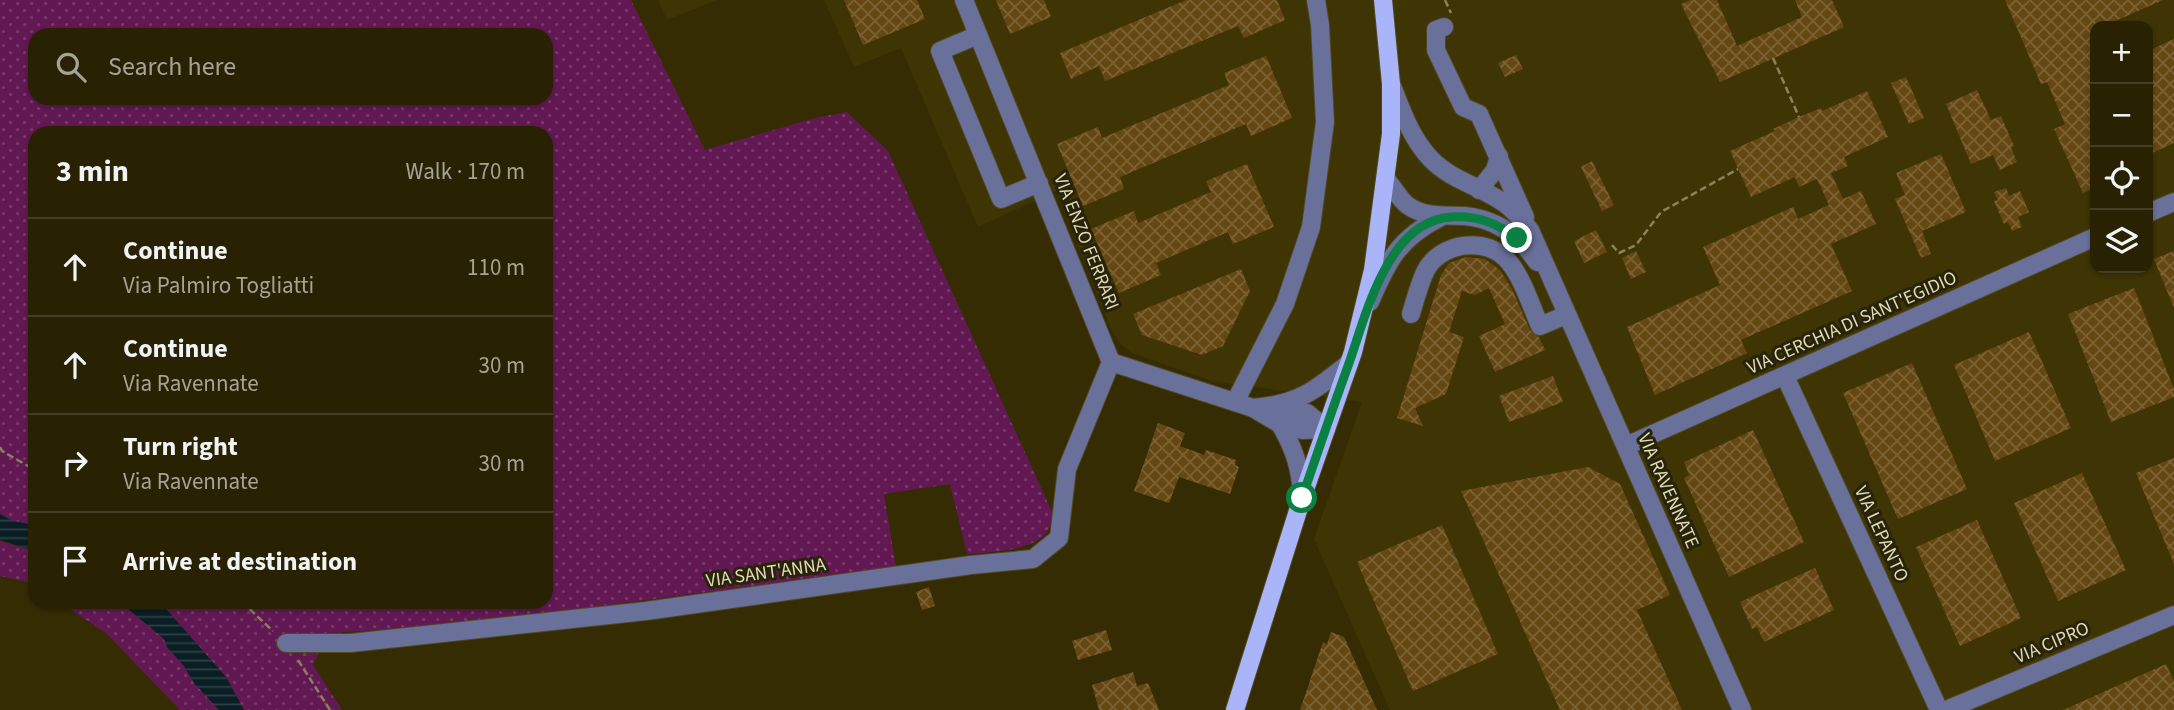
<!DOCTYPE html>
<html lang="en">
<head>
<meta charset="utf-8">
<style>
  body { margin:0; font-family:"Source Sans 3",sans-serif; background:#342e11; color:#f1f3f6 }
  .controls { position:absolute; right:21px; top:21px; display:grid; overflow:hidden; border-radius:14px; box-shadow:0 2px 5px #0004 }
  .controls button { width:63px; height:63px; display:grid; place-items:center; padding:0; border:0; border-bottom:2px solid #443e24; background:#282102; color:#f1f3f6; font:35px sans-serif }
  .stop { position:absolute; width:21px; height:21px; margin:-16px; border:5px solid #0b8043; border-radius:50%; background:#fff }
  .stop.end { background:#0b8043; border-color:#fff; box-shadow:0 2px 7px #0008 }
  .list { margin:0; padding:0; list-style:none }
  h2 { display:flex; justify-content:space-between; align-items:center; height:91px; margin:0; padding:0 28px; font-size:30px }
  h2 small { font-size:23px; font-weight:400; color:#a5a399 }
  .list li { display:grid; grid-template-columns:46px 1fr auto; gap:21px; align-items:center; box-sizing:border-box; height:98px; padding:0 28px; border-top:2px solid #443e24 }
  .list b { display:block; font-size:26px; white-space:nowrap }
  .list p { margin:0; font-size:23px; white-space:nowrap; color:#a5a399 }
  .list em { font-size:23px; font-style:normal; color:#a5a399 }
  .icon { flex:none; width:38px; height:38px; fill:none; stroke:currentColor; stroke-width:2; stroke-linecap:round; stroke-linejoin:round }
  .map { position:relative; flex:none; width:2174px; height:710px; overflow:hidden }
  .search { position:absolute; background:#282102; box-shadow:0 2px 5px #0004; left:28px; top:28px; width:525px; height:77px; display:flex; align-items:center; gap:18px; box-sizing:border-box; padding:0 24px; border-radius:21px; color:#a5a399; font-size:26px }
  .panel { position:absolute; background:#282102; box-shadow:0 2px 5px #0004; left:28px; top:126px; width:525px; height:483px; border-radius:21px }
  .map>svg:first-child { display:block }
</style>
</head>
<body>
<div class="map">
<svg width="2174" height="710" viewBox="0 0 2174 710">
  <defs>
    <pattern id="grass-dots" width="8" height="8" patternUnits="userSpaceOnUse" patternTransform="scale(1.75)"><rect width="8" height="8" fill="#621953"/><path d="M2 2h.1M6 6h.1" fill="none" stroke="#783a6a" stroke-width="1.8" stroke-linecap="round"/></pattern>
    <pattern id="water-rules" width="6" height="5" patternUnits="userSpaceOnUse" patternTransform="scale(1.75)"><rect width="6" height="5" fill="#0a1f25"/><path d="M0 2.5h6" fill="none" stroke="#2d3f42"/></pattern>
    <pattern id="building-cross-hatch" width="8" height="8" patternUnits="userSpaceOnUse" patternTransform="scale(1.75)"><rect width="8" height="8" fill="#654713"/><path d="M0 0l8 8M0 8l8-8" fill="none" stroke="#7b6133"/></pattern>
  </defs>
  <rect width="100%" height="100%" fill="#352c03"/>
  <g fill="#3e3404" fill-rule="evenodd">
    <path d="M658,0h59l-50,20z"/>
    <path d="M824,0h1350v710h-784l-76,-171 48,-137 -150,-21 -80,-28 -12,-10 -8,-12 -56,-140 -78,36 -77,-179 -47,19zM2095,26h53v242h-53z"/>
  </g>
  <g fill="url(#grass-dots)" fill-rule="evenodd">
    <path d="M0,0h631l74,150 110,-32 32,-6 41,39 165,363c-1,5 -2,12 -5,16 -11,21 -59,22 -81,24l-17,-70 -66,10 12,73 -447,59 -122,7 -14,32 29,45h-98l-18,-33 -66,-75h386v-469h-511v393l-24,-6 -11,-6zM35,35h511v63h-511z"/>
    <path d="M0,541l35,10v36l-8,-5 -27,-6z"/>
    <path d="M59,602h61l44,37 3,8 17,19 10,17 25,27h-39l-74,-77z"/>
  </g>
  <g fill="url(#water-rules)">
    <path d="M0,514l11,6 24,6v25l-35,-11z"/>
    <path d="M120,602h40l66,75 18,33h-25l-25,-27 -10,-17 -17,-19 -3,-8z"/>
  </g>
  <g fill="url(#building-cross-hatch)">
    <path d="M844,0h73l8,19 -62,26z"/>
    <path d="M996,0h48l7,17 -41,17z"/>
    <path d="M1186,0h91l8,20 -41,18 -6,-12 -133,55 -6,-15 -28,13 -11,-26z"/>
    <path d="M1690,0h27l20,46 65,-29 -7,-17h37l12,27 -124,55 -39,-78z"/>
    <path d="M2005,0h158l-59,26h-9v161l-12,6 -29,-64 11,-5 -18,-42 -6,2z"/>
    <path d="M2174,39v104l-26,12v-104z"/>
    <path d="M1516,55l7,14 -18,8 -7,-14z"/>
    <path d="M1266,56l26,62 -41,18 -5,-12 -126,53 4,12 -41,17 -26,-62 41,-17 4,11 127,-53 -5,-12z"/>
    <path d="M1906,77l18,41 -15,6 -18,-41z"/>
    <path d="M1977,90l14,30 10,-4 13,30 -3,2 6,14 -17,8 -7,-15 -22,9 -25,-60z"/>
    <path d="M1867,91l21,46 -44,20 4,9 -17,7 12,26 18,-8 15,33 -45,20 21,47 -111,49 6,13 -92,42 -28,-68 93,-42 -17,-38 90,-40 5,12 31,-14 -12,-26 -18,8 -4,-10 -44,20 -21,-46 45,-20 -2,-2 26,-12 22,-9 1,3z"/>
    <path d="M1941,154l25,58 -44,19 9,23 -10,4 -26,-59 10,-4 -9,-22z"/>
    <path d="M1592,161l22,44 -12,6 -21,-44z"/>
    <path d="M1247,164l27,63 -41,17 -5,-12 -72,31 5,12 -42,18 -28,-64 43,-18 4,12 73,-31 -5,-11z"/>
    <path d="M2006,188l3,8 11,-5 9,21 -11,5 4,10 -10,4 -4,-9 -4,2 -10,-23 4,-1 -4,-8z"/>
    <path d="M1596,230l11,22 -23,11 -10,-22z"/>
    <path d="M1636,251l10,21 -15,7 -9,-21z"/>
    <path d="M2174,251v57l-20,-49z"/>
    <path d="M1466,257l19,2 15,11 12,19 18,41 9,7 6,13 -50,22 -16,-36 26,-12 -16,-36 -14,7 -13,-4 -13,41 15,5 -18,57 -31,14 8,18 -26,-8 44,-143 8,-12z"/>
    <path d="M1241,269l9,22 -27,55 -21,9 -60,-20 -9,-21z"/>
    <path d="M2134,288l40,101v8l-63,25 -43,-108z"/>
    <path d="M2029,332l42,96 -76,33 -41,-96z"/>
    <path d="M1912,363l55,126 -69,30 -55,-126z"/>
    <path d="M1553,376l10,26 -54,20 -10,-26z"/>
    <path d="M1158,423l27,10 -5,13 24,9 2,-5 30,10 -1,5 4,2 -9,27 -51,-17 -10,26 -35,-12z"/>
    <path d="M1753,430l51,112 -75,35 -45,-99 5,-3 -5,-13z"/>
    <path d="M2174,458v106l-38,-91z"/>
    <path d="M1588,467l32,17 50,111 -33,15 45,100h-122l-99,-219z"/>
    <path d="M2082,473l44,97 -68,31 -44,-98z"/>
    <path d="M1977,520l44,98 -61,28 -44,-99z"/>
    <path d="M1442,525l56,129 -85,37 -56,-129z"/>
    <path d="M1815,568l19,42 -70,32 -7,-15 -5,2 -12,-27z"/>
    <path d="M929,587l6,19 -13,4 -6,-18z"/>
    <path d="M1106,630l6,20 -34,10 -6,-19z"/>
    <path d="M1331,632l13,5 33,73h-77l23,-68 4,2z"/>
    <path d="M2166,664l8,17v29h-111z"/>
    <path d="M1133,672l4,14 11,-3 11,27h-60l-7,-25z"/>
  </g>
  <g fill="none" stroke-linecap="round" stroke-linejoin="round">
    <g stroke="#514820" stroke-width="20">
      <g id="minor">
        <path d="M964,0l147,362 142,46 27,16 23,6 23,-1"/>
        <path d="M1444,27l-8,3v20l27,57 16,7 46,103"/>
        <path d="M978,35l-38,16 61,148 38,-16"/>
        <path d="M1392,86c10,25 19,52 38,72 20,22 50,28 74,45 10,7 18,17 26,27l212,480"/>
        <path d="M1386,179c7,8 13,19 21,26 18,13 38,10 58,11 32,3 55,21 72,46"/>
        <path d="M1479,190l16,-20 4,-14"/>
        <path d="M2148,213l26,-11"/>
        <path d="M1370,302c18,-42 29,-64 71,-85"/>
        <path d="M1411,314c4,-14 8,-29 14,-42 14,-30 63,-37 84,-10 14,17 22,44 31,64l26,-11"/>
        <path d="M1785,376l154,334"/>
        <path d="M1235,402l50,-98 26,-77 14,-105 -5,-97 -4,-25"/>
        <path d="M1280,406l27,7 19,16"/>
        <path d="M1253,408c46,-4 61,-17 96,-45"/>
        <path d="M1280,424c14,24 21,45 22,72"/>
        <path d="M1626,446l469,-209"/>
        <path d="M286,643h65l295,-32 325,-46 62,-6 26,-21 8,-69 44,-107"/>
        <path d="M1946,710l228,-95"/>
      </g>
    </g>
    <g stroke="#514820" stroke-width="20">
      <path id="major" d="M1235,710l67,-212 51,-146 20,-82 18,-136v-50l-8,-84"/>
    </g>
    <g stroke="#8b825c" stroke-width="2.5" stroke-dasharray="7 3.5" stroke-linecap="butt">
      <path d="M1445,0l6,13"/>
      <path d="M1773,58l26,59"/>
      <path d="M1612,245l7,8 17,-8 25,-33 77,-43"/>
      <path d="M0,447l2,4 33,19"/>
      <path d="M242,602l31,29"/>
      <path d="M298,660l32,50"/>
    </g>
    <use href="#minor" stroke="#69709a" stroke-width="18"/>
    <use href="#major" stroke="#a9b4f9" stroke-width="18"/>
  </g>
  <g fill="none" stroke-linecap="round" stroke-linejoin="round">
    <path stroke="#0b8043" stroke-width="9" d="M1302,498c15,-44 30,-88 46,-132 18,-50 39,-146 104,-149 25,-2 45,6 65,21"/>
  </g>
  <g text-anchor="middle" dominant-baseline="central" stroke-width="6" stroke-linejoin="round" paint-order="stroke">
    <g font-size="19" fill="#e2dab6" stroke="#28230b">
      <text transform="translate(1086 242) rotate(68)">VIA ENZO FERRARI</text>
      <text transform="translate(1852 323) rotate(-24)">VIA CERCHIA DI SANT'EGIDIO</text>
      <text transform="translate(1668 491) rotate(66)">VIA RAVENNATE</text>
      <text transform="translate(1881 534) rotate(65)">VIA LEPANTO</text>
      <text transform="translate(766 573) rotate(-8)">VIA SANT'ANNA</text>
      <text transform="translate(2052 643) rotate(-23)">VIA CIPRO</text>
    </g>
  </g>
</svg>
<div class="controls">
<button>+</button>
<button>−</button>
<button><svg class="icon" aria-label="locate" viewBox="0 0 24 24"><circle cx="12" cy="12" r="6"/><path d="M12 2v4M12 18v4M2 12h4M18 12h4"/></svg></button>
<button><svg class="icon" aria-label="layers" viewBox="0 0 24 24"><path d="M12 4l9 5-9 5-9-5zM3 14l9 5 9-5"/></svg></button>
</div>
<div class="stop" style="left:1302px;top:498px"></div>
<div class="stop end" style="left:1517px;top:238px"></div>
<div class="search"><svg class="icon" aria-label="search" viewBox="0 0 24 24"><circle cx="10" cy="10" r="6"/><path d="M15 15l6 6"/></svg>Search here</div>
<section class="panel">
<h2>3 min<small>Walk · 170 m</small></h2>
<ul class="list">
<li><svg class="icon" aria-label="ahead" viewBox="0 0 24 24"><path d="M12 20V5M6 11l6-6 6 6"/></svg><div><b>Continue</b><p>Via Palmiro Togliatti</p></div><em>110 m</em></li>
<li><svg class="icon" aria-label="ahead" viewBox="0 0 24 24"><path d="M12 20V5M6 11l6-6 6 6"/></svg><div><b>Continue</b><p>Via Ravennate</p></div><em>30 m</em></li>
<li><svg class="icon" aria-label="right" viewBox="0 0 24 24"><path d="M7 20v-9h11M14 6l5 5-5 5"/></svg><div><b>Turn right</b><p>Via Ravennate</p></div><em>30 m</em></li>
<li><svg class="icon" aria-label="arrive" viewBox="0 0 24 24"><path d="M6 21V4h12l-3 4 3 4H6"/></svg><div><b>Arrive at destination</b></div></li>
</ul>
</section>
</div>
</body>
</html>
